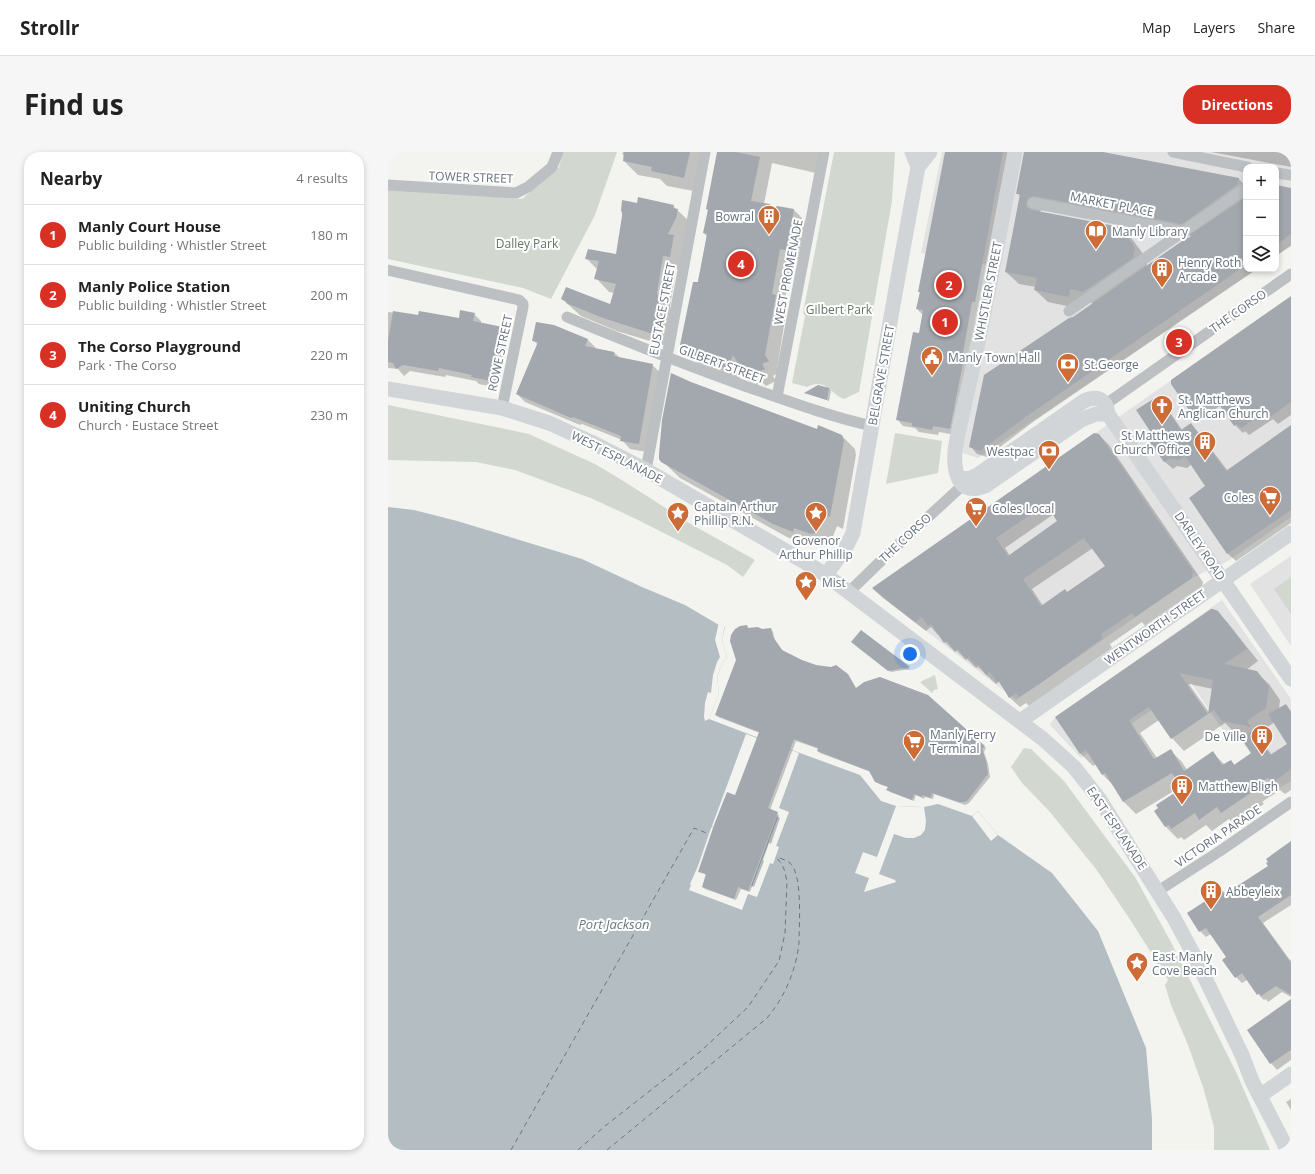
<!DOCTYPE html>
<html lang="en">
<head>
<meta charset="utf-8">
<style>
  body { margin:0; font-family:"Open Sans",sans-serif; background:#f6f6f6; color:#222 }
  .controls { position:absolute; right:12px; top:12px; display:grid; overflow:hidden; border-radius:8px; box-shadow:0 2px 6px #0003 }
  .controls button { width:36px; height:36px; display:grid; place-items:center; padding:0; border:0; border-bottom:1px solid #e0e0e0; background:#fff; color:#222; font:20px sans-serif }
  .you { position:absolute; left:522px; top:502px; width:14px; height:14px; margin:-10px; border:3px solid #fff; border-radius:50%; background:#1a73e8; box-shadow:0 0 0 6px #1a73e833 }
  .badge { display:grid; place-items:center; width:26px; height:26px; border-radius:50%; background:#d93025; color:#fff; font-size:13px; font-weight:700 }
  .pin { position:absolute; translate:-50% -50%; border:2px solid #fff; box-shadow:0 1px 4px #0006 }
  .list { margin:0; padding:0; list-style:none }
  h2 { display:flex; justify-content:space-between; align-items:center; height:52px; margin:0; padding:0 16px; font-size:17px }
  h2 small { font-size:13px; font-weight:400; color:#767676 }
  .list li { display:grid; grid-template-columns:26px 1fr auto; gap:12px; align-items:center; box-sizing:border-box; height:60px; padding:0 16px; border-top:1px solid #e0e0e0 }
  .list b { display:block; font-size:15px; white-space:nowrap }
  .list p { margin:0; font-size:13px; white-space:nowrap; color:#767676 }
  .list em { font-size:13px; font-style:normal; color:#767676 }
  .icon { flex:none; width:22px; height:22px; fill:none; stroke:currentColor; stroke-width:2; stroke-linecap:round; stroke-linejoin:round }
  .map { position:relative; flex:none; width:903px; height:998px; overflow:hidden; border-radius:16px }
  header { display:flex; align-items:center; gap:24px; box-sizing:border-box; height:56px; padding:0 20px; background:#fff; border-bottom:1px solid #e0e0e0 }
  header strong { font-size:19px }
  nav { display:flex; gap:22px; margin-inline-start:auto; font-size:14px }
  .intro { display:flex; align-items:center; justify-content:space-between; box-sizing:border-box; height:96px; padding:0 24px }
  h1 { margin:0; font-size:28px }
  .button { padding:10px 18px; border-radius:16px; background:#d93025; color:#fff; font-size:14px; font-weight:700 }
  main { display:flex; gap:24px; padding:0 24px }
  aside { flex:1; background:#fff; border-radius:16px; box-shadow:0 2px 6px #0003 }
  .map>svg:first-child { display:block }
</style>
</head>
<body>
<header>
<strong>Strollr</strong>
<nav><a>Map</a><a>Layers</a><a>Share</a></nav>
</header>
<div class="intro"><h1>Find us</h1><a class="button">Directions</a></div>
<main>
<aside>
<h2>Nearby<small>4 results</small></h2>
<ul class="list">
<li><span class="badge">1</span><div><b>Manly Court House</b><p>Public building · Whistler Street</p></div><em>180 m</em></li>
<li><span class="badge">2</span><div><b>Manly Police Station</b><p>Public building · Whistler Street</p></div><em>200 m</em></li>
<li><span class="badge">3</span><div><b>The Corso Playground</b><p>Park · The Corso</p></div><em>220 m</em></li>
<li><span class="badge">4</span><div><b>Uniting Church</b><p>Church · Eustace Street</p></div><em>230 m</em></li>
</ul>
</aside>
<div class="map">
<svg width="903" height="998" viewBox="0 0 903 998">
  <rect width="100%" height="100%" fill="#f3f3f0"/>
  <g fill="#e1e2e1">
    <path d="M554,0h349v93l-15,11v-89h-30v102h11l-279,189 -18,-6 27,-187 -66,-12z"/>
    <path d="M903,145v220l-63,44 -36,17 -176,122 -143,-110 1,-3z"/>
    <path d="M903,404v90l-41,-62z"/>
    <path d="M834,448l69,99v82l-15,9 -37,-53 -8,5 -40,-59 -110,75 -30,-32 -1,-2 5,-6z"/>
  </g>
  <g fill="#d2d8d0">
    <path d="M175,0h54l-22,63 -44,84 -28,-11 -135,-29v-70l134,10 37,-32z"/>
    <path d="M446,0h61l-3,49 -33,191 -15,7c-14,-5 -18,-22 -37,-12l-15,-4 13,-67 -2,-3z"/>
    <path d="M792,183l4,1 3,7 -9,6 -4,-2 -2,-5 3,-6z"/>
    <path d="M0,253l113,23 28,6 24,11 42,19 30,18 64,41 66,37 -12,17 -16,-12 -91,-46 -43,-20 -78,-29 -39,-8 -88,-2z"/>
    <path d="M507,281l47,8 -4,32 -52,11z"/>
    <path d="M903,425v37l-17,-25z"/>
    <path d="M547,523l3,14 -4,1 -2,3 -12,-11z"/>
    <path d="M636,596l7,1 33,32 71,96 36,65 66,132 33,76h-56v-23l-11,-40 -15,-42 -17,-40 -6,-20 3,-5 -3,-6h-6l-3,-9 2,-3 -3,-7 -3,-1 -25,-39 -31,-46 -46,-57 -28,-29 -11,-16z"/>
  </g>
  <path fill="#b4bdc2" d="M0,355l26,3 43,11 125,38 60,28 43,18 34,20 6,2 -3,12 5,19 -5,5 -5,15 2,15 -10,26 42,16 109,40 21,26 15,5 28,1 14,-3 34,12 6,-5 20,24 54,38 46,58 48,117 6,71v31h-764z"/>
  <g fill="#f3f3f0" fill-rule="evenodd">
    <path d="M331,470l6,3 -3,14 5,19 -5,5 -5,15 2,15 -10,26 -4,2 -1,-4 1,-14 3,-11 3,1 2,-18 4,-13 3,-5 -5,-17z"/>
    <path d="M358,582l53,19 -20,55 10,4 -13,34 3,1 -6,17 -3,-1 -13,34 -9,-3 -6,16 -53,-20 2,-5 -1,-1 8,-18 13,-38 2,-2h-1zM389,664l3,2 -9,26 -2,-1 -6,17 1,1 -10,26 -3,-1z"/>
    <path d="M508,654l28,1 2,14 -1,9 -4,5 -7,3h-8l-12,-4 -15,40 16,6 1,2 -32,10 5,-14 -14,-5 8,-21 14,5z"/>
    <path d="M590,659l20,24 -7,6 -19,-25z"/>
  </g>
  <g fill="#0003" fill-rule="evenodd">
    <path d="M235,0h85l-9,40 -32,-6 -7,-7 -22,-4 -14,-14 1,-5 -3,-2z"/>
    <path d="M330,0h102l-4,21 -44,-10 -8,41 10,6 4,-3 16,3 12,12 -9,39 -5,-1 -8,44 3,4 -10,60 2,4 -6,4 3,5 -10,5 -4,-4 -5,3 -14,-15 -4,10 -40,-16 -15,-14 23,-114 -3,-3z"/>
    <path d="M558,0h64l-55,283 -16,-3 -1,3 -19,-3 -4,-4 -12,-2 -6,-7 23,-85 3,-19 -6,-6 3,-16 -1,-1z"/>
    <path d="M637,0h73l141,27 7,8v82h11l-224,153 -46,35 -10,-3 -6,-7 102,-129 21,-14 -11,-4 -2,9 -33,-7 -13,-12 1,-3 -17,-3 -13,-12 15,-75 -4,-4zM660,56l144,28 -46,31 2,-6 -15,-21 -13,-12 -81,-16 4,-3z"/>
    <path d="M823,0h80v15z"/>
    <path d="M888,34l15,3v57l-15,10z"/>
    <path d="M250,52l35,2 18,17 -8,47 -7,-1 -6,38 1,2 -5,37 -49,-15 -36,-15 -19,-17 49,7 3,-13 -5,-1 -13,-14 2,-8 -12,-12 31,-3z"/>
    <path d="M903,146v117l-13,9 -5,-5 -24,16 -4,-4 -2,2 -8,-8 -14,-20 -21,15 -8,-8 -21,-30z"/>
    <path d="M0,160l31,4 40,3 15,-5 7,7v3l21,4 7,7 -11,53 -19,-4 -3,-3 -30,-6 -1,2 -35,-6 -6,5 -6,-7 -10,-1z"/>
    <path d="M199,187l9,9 -1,1 19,3 6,6 32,7 9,8 -14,79 -17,-3 -8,-9 -40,-16 -2,1 -55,-23 -8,-8 21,-49 -5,-5z"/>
    <path d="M431,234l10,2 2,3 -2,10 -23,-8z"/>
    <path d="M769,245l8,8 17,25 8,-6 8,8 30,39 63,-45v97l-55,38 -8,-7 -38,-56 17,-12 -15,-22 -5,4 -10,-2 -4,3 -8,-7 -15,-21 6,-4z"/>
    <path d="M430,279l24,5 13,13 1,6 -13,74 -6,-3 -7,18 -2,2 -3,1 -18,-6 -1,4 -19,-8 -107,-59 -20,-19z"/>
    <path d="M711,283l10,10 94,137 -1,5 -57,39 -3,-4 -32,22 2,4 -83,58 -3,-3 -6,4 -10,-9 -11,-16 -3,2 -18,-17 -2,1 -9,-9 -1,1 -9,-9 -2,1 -10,-10 -6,-8 -1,1 -7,-8 -5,4 -43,-33 -10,-10zM666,362l5,8 -49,34 -5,-8zM705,396l13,19 -38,26 -25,13 -11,-17z"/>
    <path d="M828,458l12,13 30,38 -12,9 10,2 13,12 11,16 -1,9 7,-4 5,6v79l-6,4 -5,-4 -18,12 2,2 -30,20 -5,-5 -17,12 -6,-6 -22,15 -3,-3 -3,2 -12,-12 -10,-16 28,-23 -2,-2 -46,28 -12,-12 -10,-16 -11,-11 -7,-11 -3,2 -12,-12 -25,-37zM801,532l24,5 -4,23zM771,568l13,18 12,13 41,-28 10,10 12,2 6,18 -18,12 -4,-4 -6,4 -13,-13 -25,18 -5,-8 -12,-12 -13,8 -17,-25zM887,570l14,22 -17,11 -13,-17h2l-3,-5z"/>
    <path d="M359,474l2,3 12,1 10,-1 2,3 2,8 8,11 73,38 71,7 59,52 -2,4 4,12 2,13 -21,26 -4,2 -31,-11 -1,5 -8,-2 -1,2 -8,-4 -2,6 -24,-9 -2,-2 1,-3 -10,-3 -8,-12 -51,-19 -2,-2 1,-2 -23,-8 -26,69 9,5 -29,77 -9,-3 -5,11 -31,-11 -2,-2 3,-12 -7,-4 37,-75 24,-63 -42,-16 -2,-2 21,-55z"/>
    <path d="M473,479l48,37 1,1 -19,3 -37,-28z"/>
    <path d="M903,690v63l-28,18 27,37h1v37l-9,-5 -14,10 -2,-3 -2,1 -6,-6 -11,-14 -5,3 -6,-6 -8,-20 -17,-23 -5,3 -6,-6 25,-37 44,-28z"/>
    <path d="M903,849v59l-14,10 -6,-7 -23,-33z"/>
    <path d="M903,947v11l-5,-8z"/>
  </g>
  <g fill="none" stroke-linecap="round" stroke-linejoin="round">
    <g stroke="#677781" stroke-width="1" stroke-dasharray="5 4" stroke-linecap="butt">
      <path d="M123,998l183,-322 15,6"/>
      <path d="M190,998l27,-24 96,-75 47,-44 31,-46 6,-28 2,-52 -3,-12 -3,-6 -5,-6"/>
      <path d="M219,998l160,-132c18,-21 29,-48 32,-75 0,-18 4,-68 -9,-80 -4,-3 -10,-5 -14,-6"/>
    </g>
  </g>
  <g fill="#a3a8ae" fill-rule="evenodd">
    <path d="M236,0h66l-6,26 -33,-7 1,-4 -29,-6z"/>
    <path d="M329,0h19l24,5 -9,44 19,3 3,5 4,-3 17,3 -8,41 -6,-1 -8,45 4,1 -11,60 4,6 -7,3 3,5 -12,6 -2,-5 -7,4 -11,-19 -5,14 -42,-16 -3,-2 -3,-6 13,-63h5l9,-48 -4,-1 5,-23 -2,-1z"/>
    <path d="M557,0h58l-28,150h-3l-10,56h2l-14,71 -17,-3 -1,4 -20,-4v-3l-16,-3 17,-88 6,1 4,-23 -7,-1 4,-17h-2z"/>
    <path d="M636,0h79l136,26 -2,7 -55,39 -148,-28 -6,2 -2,7 2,3 4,2 88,17v3l6,4 9,14 -2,10 -50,34 -13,-3 -1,8 -35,-7 3,-12 -32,-6 15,-78h-4z"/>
    <path d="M888,33l15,3v46l-15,11z"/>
    <path d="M250,45l36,8 -1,3 5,1 -2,9 -8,16 6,1 -4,22 -7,-1 -6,37 3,7 5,1 -4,11 -1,-1 -7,23 -50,-16 -37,-15 1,-1 -6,-3 5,-12 44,17 6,-20 -22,-5 5,-18 -14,-2 3,-10 28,5 6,-38v-4l-1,-1 1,-11 15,3z"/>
    <path d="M858,45v68l-219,151 -47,35 -11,-4 15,-72 85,-57 4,-1 112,-78 5,-2 1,-3z"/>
    <path d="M903,144v106l-21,15 -4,-6 -25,17 -4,-4 -3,2 -20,-29 -23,16 -20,-29v-4z"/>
    <path d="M72,158l15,3 -2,8 30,6 -12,54 -20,-4 1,-2 -33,-7 -1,3 -35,-6 -7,4 -3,-6 -5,-1v-21l5,-30 25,4 1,-4 40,7z"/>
    <path d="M148,170l18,3 34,14 -3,7 29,6v4l39,8 -14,80 -19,-3 1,-5 -48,-19 -2,1 -55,-24 22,-52 -6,-1z"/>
    <path d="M283,221l20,9 126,47 1,-4 24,10 2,6 -14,76 -6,-3 -7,17 -2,2 -4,1 -17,-6 -1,4 -20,-8 -112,-62 -2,-3v-5l3,-34z"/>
    <path d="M430,233l11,3 -2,12 -23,-7z"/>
    <path d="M770,244l23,34 10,-7 35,48 65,-46v85l-64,44 -38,-56 16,-12 -20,-30 -6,4 -10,-1 -5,3 -16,-22 6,-3 -18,-27z"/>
    <path d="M706,281l5,1 33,47 7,12 54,78 -1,7 -57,39 -3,-4 -31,21 2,4 -62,45 -22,14 -3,-4 -7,5 -10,-17 -2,1 -7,-10 -4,3 -7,-10 -3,1 -7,-9 -3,2 -8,-10 -3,2 -8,-10 -3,2 -13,-19 -3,2 -6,-9 -7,5 -43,-34zM658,352l11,17 -49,35 -12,-18zM696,386l2,4h1l18,24 -38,26 -2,-3 -24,17 -18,-27z"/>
    <path d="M823,457h2l5,2 29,38 -23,15 33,7 12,16 -3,21 -19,13 4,6 -29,-6 -8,-11 -43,29 -22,-32 -20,13 25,39 17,-10 13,22 29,-20 9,14 9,-5 3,5 17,-12 -10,-15 12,-8 17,25 17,-11 -19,-30 18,-10 5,8v57l-19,14 -4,-5 -17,11 1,3 -31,21 -4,-6 -18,13 -4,-7 -24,16 -2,-4 -4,2 -11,-16 4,-3 -2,-3 26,-17 -10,-15 -49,29 -18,-29 -3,2 -16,-25 -6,4 -25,-37zM791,521l34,7 -5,34z"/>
    <path d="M359,473l1,3 10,-1 4,2 9,-1 2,9 9,13 20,10 14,5 15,2 5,-2 12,9 8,14 8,-6 16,-5 48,18 57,51 -3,3 4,12 2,13 -21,27 -3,1h-5l-27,-9 -1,5 -8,-3 -1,2 -8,-3 -2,6 -26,-10 2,-3 -13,-5 -6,-11 -52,-20 1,-3 -24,-9 -26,69 10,4 -30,79 -10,-4 -4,12 -32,-12 4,-13 -8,-2 16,-47 13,-33 8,3 24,-63 -44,-17 21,-55 -6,-19 1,-6 4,-6 5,-3z"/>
    <path d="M473,478l49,37 -22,4 -37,-29z"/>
    <path d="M903,689v54l-33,22 33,46v32l-15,-9 -15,10 -2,-3 -2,2 -15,-22 -7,5 -13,-18 4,-3 -20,-29 -7,4 -12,-19 35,-23 3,4 43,-28 -2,-3 2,-1 -2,-3z"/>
    <path d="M903,847v51l-21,14 -23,-34z"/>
  </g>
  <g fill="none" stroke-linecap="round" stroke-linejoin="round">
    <g stroke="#bdc0c3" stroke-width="11">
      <path d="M785,0l74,15"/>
      <path d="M888,21l15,2"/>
      <path d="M0,33l128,8 12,-6 24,-20 6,-15"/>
      <path d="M645,51l152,29"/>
      <path d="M0,118l131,30 4,4v3l-21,101"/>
      <path d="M681,159l177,-123"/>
      <path d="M179,165c58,24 116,47 175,68 43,15 86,31 130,41"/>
      <path d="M389,245l47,-245"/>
      <path d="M718,252l185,-130"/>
      <path d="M258,318l59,-318"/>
      <path d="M460,441l40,-39 75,-69"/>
      <path d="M770,739l62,-40 71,-49"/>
    </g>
    <g stroke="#d1d5d8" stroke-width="15">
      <path d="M524,0l6,15"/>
      <path d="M627,0c-14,72 -27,143 -42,215 -4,17 -8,35 -12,53 -3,16 -9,34 -5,51 4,17 13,21 29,15l96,-66 15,-6h12"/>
      <path d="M0,237l114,19 47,15 42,19 55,28 157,91 23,14 217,164 31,28 26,33 74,118 21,39 47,98 10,26 32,62 2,7"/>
      <path d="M571,326l10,1 10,-5 105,-73c14,-6 22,-2 24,13l183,265"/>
      <path d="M438,423l20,-28 7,-14 45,-256 20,-110 12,-15"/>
      <path d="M632,569l271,-188"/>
      <path d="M872,944l31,-22"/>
    </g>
  </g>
  <defs>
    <g id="building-pin" transform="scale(1.15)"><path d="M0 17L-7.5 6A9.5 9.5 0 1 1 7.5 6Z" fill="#cd6c37" stroke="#fff"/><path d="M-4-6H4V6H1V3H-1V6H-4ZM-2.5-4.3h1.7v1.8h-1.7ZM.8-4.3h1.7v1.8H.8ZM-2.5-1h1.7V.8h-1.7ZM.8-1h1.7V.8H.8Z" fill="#fff"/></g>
    <g id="library-pin" transform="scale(1.15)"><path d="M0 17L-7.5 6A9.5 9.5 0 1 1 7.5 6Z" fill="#cd6c37" stroke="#fff"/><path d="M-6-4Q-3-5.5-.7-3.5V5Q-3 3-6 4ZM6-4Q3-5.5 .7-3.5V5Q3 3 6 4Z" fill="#fff"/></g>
    <g id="civic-pin" transform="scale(1.15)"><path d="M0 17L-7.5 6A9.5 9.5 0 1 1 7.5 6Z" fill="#cd6c37" stroke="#fff"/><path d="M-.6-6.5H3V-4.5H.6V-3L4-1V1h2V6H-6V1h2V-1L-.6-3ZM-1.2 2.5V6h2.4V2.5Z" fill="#fff"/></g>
    <g id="bank-pin" transform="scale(1.15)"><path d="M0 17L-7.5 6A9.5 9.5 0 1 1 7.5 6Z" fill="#cd6c37" stroke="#fff"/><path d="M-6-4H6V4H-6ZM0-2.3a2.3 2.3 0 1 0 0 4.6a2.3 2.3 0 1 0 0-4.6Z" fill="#fff"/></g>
    <g id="church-pin" transform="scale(1.15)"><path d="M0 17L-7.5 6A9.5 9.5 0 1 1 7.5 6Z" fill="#cd6c37" stroke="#fff"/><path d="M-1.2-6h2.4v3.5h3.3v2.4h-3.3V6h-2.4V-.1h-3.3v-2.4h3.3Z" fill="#fff"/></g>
    <g id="supermarket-pin" transform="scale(1.15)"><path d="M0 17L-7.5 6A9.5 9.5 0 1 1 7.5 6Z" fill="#cd6c37" stroke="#fff"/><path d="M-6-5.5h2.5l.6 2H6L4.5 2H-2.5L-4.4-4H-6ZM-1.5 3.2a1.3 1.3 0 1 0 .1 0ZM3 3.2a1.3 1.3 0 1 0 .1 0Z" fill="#fff"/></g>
    <g id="sight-pin" transform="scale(1.15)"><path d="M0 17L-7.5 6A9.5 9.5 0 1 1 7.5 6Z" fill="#cd6c37" stroke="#fff"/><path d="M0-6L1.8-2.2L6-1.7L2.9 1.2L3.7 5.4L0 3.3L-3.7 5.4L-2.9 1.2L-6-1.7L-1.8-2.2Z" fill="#fff"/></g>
  </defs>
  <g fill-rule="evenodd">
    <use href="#building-pin" x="381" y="64"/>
    <use href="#library-pin" x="708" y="79"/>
    <use href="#building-pin" x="774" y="117"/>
    <use href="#civic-pin" x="544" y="205"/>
    <use href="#bank-pin" x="680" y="212"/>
    <use href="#church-pin" x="774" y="254"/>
    <use href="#building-pin" x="817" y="290"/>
    <use href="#bank-pin" x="661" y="299"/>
    <use href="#supermarket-pin" x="882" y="345"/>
    <use href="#supermarket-pin" x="588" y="356"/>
    <use href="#sight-pin" x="290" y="361"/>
    <use href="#sight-pin" x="428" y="361"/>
    <use href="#sight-pin" x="418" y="430"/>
    <use href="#building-pin" x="874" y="584"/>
    <use href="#supermarket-pin" x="526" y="589"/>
    <use href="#building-pin" x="794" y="634"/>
    <use href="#building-pin" x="823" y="739"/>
    <use href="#sight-pin" x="749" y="811"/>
  </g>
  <g text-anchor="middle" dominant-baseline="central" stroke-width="4" stroke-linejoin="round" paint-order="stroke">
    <g font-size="12" fill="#66707d" stroke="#fff">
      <text transform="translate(83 25) rotate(2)">TOWER STREET</text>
      <text transform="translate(724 52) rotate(11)">MARKET PLACE</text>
      <text transform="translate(400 120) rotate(-79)">WEST PROMENADE</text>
      <text transform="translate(600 139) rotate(-79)">WHISTLER STREET</text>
      <text transform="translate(274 157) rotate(-79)">EUSTACE STREET</text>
      <text transform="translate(850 159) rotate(-35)">THE CORSO</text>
      <text transform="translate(112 201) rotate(-78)">ROWE STREET</text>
      <text transform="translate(334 212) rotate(20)">GILBERT STREET</text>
      <text transform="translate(493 223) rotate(-80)">BELGRAVE STREET</text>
      <text transform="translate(229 305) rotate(27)">WEST ESPLANADE</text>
      <text transform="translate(517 386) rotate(-43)">THE CORSO</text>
      <text transform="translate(812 394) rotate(56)">DARLEY ROAD</text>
      <text transform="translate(767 475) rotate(-35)">WENTWORTH STREET</text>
      <text transform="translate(729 676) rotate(56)">EAST ESPLANADE</text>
      <text transform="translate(830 684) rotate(-34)">VICTORIA PARADE</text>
    </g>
    <g font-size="12" fill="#66707d" stroke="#fff" text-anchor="start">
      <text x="366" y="64" text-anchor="end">Bowral</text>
      <text x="724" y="79">Manly Library</text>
      <text x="790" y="110">Henry Roth<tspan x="790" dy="14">Arcade</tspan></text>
      <text x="560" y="205">Manly Town Hall</text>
      <text x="696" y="212">St.George</text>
      <text x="790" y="247">St. Matthews<tspan x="790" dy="14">Anglican Church</tspan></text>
      <text x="802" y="283" text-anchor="end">St Matthews<tspan x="802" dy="14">Church Office</tspan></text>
      <text x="646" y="299" text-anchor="end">Westpac</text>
      <text x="866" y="345" text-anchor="end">Coles</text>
      <text x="306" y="354">Captain Arthur<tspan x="306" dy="14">Phillip R.N.</tspan></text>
      <text x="604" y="356">Coles Local</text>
      <text x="428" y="388" text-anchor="middle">Govenor<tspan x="428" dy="14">Arthur Phillip</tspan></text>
      <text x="434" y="430">Mist</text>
      <text x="542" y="582">Manly Ferry<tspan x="542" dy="14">Terminal</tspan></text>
      <text x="858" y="584" text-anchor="end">De Ville</text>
      <text x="810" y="634">Matthew Bligh</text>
      <text x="838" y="739">Abbeyleix</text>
      <text x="764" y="804">East Manly<tspan x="764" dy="14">Cove Beach</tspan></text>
    </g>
    <g font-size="12" fill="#657564" stroke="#fff">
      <text x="139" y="91">Dalley Park</text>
      <text x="451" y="157">Gilbert Park</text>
    </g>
    <g font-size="13" font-style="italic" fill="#677781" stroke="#fff">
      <text x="226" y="772">Port Jackson</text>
    </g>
  </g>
</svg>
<div class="controls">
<button>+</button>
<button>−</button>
<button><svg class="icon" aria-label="layers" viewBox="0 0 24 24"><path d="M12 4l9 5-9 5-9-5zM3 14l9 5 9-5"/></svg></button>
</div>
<div class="you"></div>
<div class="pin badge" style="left:557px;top:170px">1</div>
<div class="pin badge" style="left:561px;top:133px">2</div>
<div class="pin badge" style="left:791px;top:190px">3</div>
<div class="pin badge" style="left:353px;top:112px">4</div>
</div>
</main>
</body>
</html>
